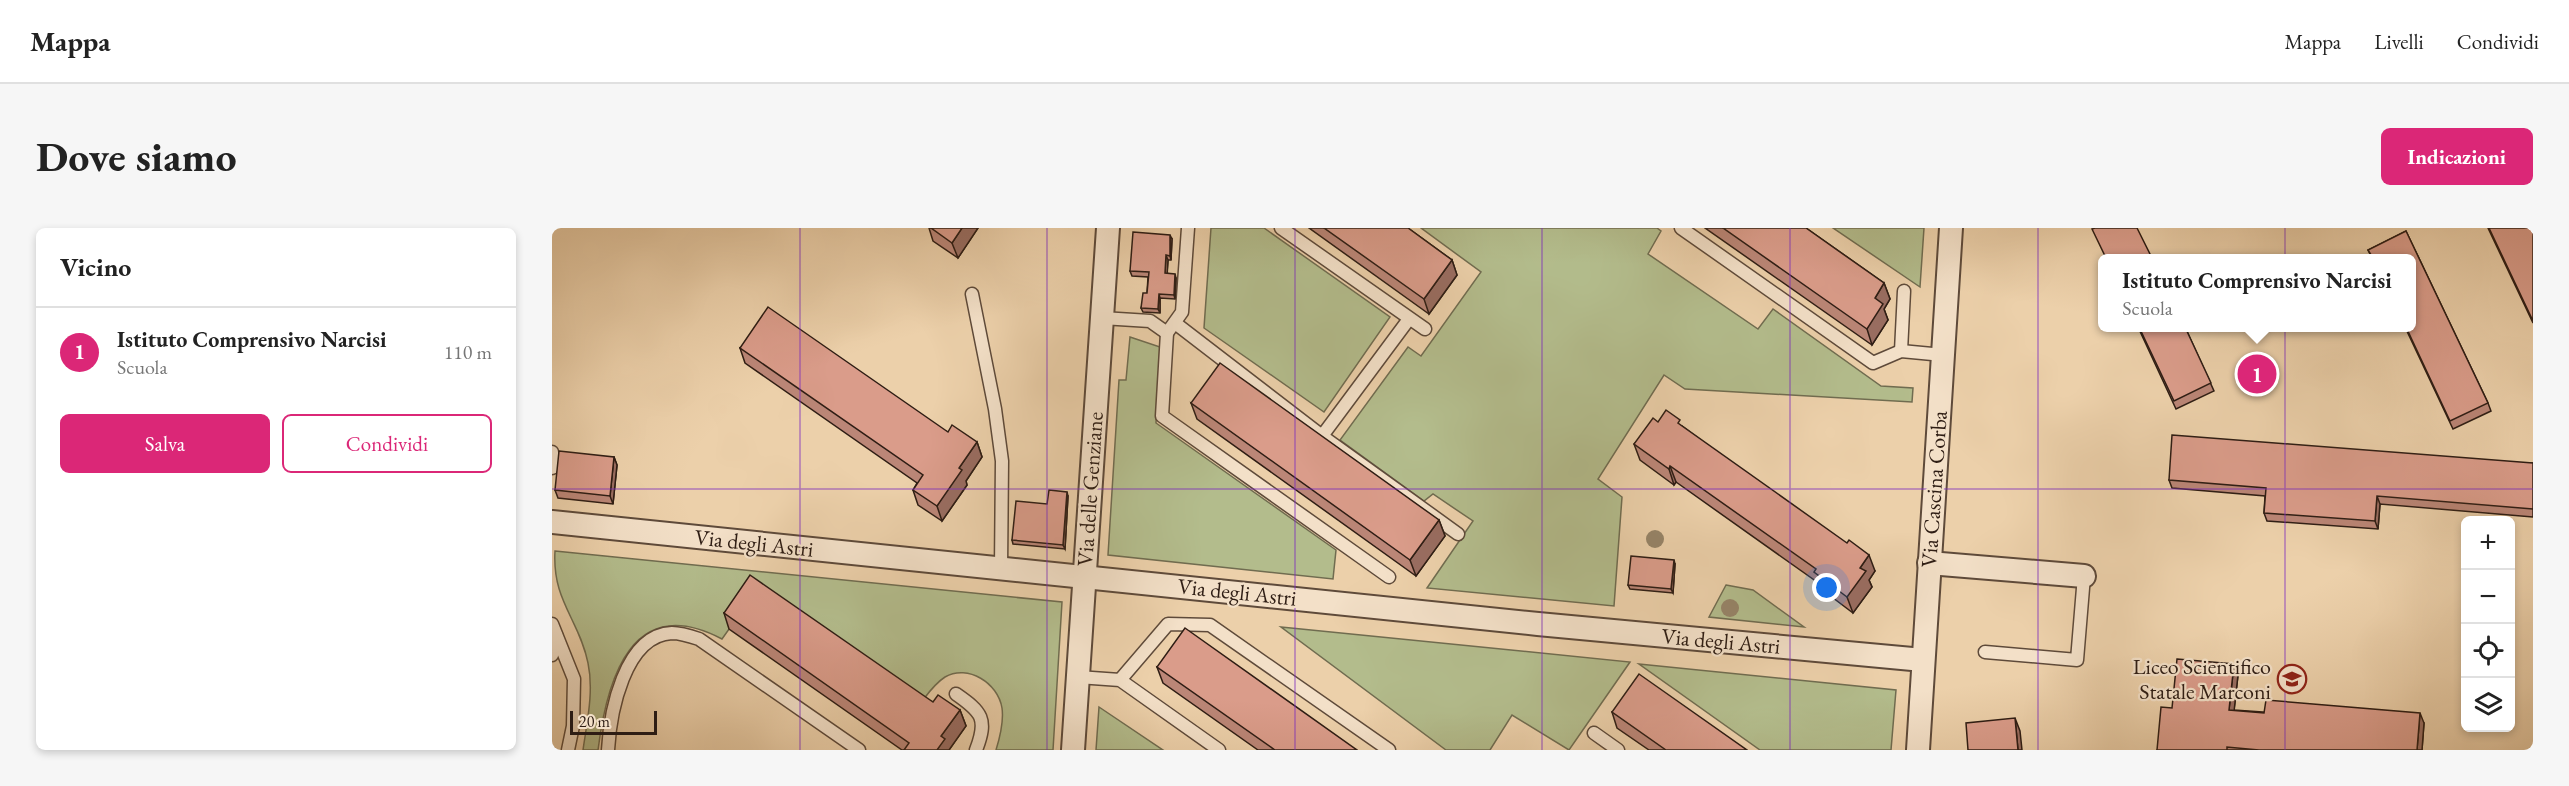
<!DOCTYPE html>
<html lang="it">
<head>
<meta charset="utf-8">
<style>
  body { margin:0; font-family:"EB Garamond",serif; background:#f6f6f6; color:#222 }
  .controls { position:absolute; right:18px; bottom:18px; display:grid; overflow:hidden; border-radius:9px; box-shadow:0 3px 9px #0003 }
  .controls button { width:54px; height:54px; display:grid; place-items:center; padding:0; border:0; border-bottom:2px solid #e0e0e0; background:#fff; color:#222; font:30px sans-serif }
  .scale { position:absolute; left:18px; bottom:15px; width:87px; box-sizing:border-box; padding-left:6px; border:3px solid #2e1d14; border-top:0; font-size:16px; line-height:21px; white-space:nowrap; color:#2e1d14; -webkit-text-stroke:4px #f3e0c8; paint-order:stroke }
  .you { position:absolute; left:1275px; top:360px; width:21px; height:21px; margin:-15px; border:4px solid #fff; border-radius:50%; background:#1a73e8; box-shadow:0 0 0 9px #1a73e833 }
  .badge { display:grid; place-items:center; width:39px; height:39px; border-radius:50%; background:#db2777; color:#fff; font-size:20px; font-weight:700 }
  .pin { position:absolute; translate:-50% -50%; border:3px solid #fff; box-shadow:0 2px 6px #0006 }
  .popup { position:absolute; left:1546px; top:26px; width:318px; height:78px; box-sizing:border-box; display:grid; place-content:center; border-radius:9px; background:#fff; filter:drop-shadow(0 2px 4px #0005); font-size:20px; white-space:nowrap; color:#767676 }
  .popup b { font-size:22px; color:#222 }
  .popup::after { content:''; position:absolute; left:50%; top:100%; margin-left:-12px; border:12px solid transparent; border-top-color:#fff }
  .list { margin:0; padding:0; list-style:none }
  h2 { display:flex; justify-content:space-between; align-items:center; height:78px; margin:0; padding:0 24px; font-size:26px }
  h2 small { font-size:20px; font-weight:400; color:#767676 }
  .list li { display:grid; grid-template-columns:39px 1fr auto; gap:18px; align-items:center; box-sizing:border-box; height:90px; padding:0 24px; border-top:2px solid #e0e0e0 }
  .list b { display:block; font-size:22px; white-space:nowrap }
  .list p { margin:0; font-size:20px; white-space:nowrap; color:#767676 }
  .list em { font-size:20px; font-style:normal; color:#767676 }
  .actions { display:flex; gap:12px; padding:18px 24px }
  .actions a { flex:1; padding:14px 0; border:2px solid #db2777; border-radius:9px; text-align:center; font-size:21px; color:#db2777 }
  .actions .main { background:#db2777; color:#fff }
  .icon { flex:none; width:33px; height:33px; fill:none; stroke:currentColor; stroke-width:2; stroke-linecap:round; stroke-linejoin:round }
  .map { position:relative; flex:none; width:1981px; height:522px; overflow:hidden; border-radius:9px }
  header { display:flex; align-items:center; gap:36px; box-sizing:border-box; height:84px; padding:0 30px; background:#fff; border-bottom:2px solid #e0e0e0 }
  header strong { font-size:28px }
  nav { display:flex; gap:33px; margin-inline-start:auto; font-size:21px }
  .intro { display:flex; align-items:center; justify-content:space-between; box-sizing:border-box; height:144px; padding:0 36px }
  h1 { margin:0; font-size:42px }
  .button { padding:15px 27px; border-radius:9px; background:#db2777; color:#fff; font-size:21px; font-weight:700 }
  main { display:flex; gap:36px; padding:0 36px }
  aside { flex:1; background:#fff; border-radius:9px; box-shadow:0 3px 9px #0003 }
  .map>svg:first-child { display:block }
</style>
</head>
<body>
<header>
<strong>Mappa</strong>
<nav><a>Mappa</a><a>Livelli</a><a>Condividi</a></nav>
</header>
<div class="intro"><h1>Dove siamo</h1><a class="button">Indicazioni</a></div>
<main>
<aside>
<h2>Vicino<small></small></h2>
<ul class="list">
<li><span class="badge">1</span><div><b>Istituto Comprensivo Narcisi</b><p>Scuola</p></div><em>110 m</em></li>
</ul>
<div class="actions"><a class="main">Salva</a><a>Condividi</a></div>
</aside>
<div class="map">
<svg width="1981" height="522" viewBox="0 0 1981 522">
  <rect width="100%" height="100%" fill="#ecd0aa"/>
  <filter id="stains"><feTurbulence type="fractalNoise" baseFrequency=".00333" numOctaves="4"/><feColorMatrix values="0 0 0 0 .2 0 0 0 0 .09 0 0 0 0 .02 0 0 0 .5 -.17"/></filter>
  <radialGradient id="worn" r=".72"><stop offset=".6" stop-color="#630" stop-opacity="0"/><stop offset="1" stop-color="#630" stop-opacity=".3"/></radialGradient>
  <g fill="#b3bc8c" stroke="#706c50" stroke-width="1.5">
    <path d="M659,0h53l126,89 -66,95 -120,-84z"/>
    <path d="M869,0h236l4,3 -13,23 110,75 15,-20 108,77 32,2 -1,14 -227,-13 -21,-14 -66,104 24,18 -8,109 -187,-18 46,-67 -40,-27 -9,7 -84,-61 68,-93 13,9 60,-84z"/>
    <path d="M1281,0h91l-4,59z"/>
    <path d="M578,109l30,10 -4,76 180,127 -3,29 -225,-24 11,-175h7z"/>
    <path d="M3,323l507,51 -9,148h-57c4,-13 8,-28 6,-42 -4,-25 -34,-44 -57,-31 -11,7 -18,18 -26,28l-163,-114 -34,48c-90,-47 -115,39 -124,111h-15c4,-28 11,-59 5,-87 -9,-44 -36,-62 -33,-112z"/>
    <path d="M1174,357l27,5 51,37 -95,-10z"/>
    <path d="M729,399l349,35 -61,88 -57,-35 -22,35h-44z"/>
    <path d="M1087,436l257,26 -5,60h-131z"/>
    <path d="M547,479l64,43h-67z"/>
  </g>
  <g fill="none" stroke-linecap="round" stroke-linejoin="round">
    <g stroke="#5e4a3a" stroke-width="15">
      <g id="service">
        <path d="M729,0l144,101"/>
        <path d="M1129,0l192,135 28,-12 42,4"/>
        <path d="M420,66l23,115 7,52 -1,107"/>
        <path d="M550,90l48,3 17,12 15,-21 6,-84"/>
        <path d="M623,95l147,113 87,-117"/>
        <path d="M615,105l-5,83 227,161"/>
        <path d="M1349,123l3,-60"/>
        <path d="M770,208l136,98"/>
        <path d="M0,224v16"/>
        <path d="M0,396l22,55 -1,47 -5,24"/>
        <path d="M1433,424l92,8 7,-84"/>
        <path d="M0,427l4,-20"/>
        <path d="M526,449l42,3 99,70"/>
        <path d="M568,452l48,-56 42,1 179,125"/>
        <path d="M404,466c26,18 32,25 20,56"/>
        <path d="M1042,505l24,17"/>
        <path d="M56,522c2,-36 16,-115 64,-117 9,0 18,3 27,6l160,111"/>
      </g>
    </g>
    <g stroke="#5e4a3a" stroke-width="26">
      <g id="minor">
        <path d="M0,294l986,102 385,36"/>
        <path d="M1377,335l155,13"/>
        <path d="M521,522l35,-522"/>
        <path d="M1366,522l33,-522"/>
      </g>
    </g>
    <use href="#service" stroke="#f3e0c8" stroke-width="12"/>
    <use href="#minor" stroke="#f3e0c8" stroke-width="22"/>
  </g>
  <g fill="#968468">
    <circle cx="1103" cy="311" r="9"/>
    <circle cx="1178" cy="380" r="9"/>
  </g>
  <g fill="#bb8677" stroke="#2e1d14" stroke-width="1.5">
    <path d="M377,0h49l-20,30 -25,-17z"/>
    <path d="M757,0h99l44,32 5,15 -28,39z"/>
    <path d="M1153,0h101l78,55 6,16 -6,10 4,11 -16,25z"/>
    <path d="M1936,0h45v95z"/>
    <path d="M1854,3l82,172 3,8 -38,18 -48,-102h7v-69h-40l-4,-8z"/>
    <path d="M620,11l-1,21h-3l-1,13 9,5 -1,21 -15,-1v15l-17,-1 -2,-4 6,-15 1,-16 -16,-1 -2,-5z"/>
    <path d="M1586,99h47l29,64 -38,18z"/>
    <path d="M188,120l208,84 29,10 5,15 -16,24 1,4 -25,36 -24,-16 -5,-15 4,-7 -172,-120z"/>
    <path d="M639,175l248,117 6,16 -29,40 -219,-157z"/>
    <path d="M1106,194l24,4 193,145 -6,9 3,7 -19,26 -33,-25 -3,-6 -141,-100 -2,3 -34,-25 -6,-16z"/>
    <path d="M62,229l3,8 -4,39 -55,-6 -3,-8z"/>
    <path d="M1981,235v54l-153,-13 -2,25 -111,-8 -3,-8 1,-17 -93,-8 -3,-8z"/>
    <path d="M516,268l-3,53 -52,-5 -1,-4 35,-36z"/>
    <path d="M1123,336l-2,29 -43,-4 -2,-4z"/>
    <path d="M172,385l209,89 27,8 6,16 -17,24h-47l-173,-121z"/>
    <path d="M1682,436l4,11 -4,35 190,13 -2,27h-265z"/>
    <path d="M605,439l200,83h-99l-95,-67z"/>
    <path d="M1060,484l135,38h-98l-32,-22z"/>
  </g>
  <g fill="#996d61" stroke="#2e1d14" stroke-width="1.5">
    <path d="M410,0h16l-20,30 -6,-15z"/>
    <path d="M618,7l2,4 -1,21 -1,-4z"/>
    <path d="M614,27l2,5 -1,17 -2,-4z"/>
    <path d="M900,32l5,15 -28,39 -5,-15z"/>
    <path d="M623,46l1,4 -1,21 -1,-4z"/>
    <path d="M1332,55l6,16 -6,10 4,11 -16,25 -5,-16 8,-31z"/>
    <path d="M607,66l1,4v15l-2,-4z"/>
    <path d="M425,214l5,15 -16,24 1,4 -25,36 -5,-15 22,-38z"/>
    <path d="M62,229l3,8 -4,39 -3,-8z"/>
    <path d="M1118,238l6,16 -2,3 -5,-16z"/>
    <path d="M515,264l1,4 -3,53 -2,-4z"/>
    <path d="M1825,268l3,8 -2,25 -3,-8z"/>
    <path d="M887,292l6,16 -29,40 -6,-16z"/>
    <path d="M1317,327l6,16 -6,9 3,7 -19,26 -6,-16 13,-29z"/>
    <path d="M1122,332l1,4 -2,29 -2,-4z"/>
    <path d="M1682,436l4,11 -5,46 -4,-11z"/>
    <path d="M408,482l6,16 -17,24h-12l4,-14z"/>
    <path d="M1868,485l4,10 -2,27h-5z"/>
    <path d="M1463,490l5,13 2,19h-4z"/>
  </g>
  <g fill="#da9c8a" stroke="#2e1d14" stroke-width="1.5">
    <path d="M379,0h31l-10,15z"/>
    <path d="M772,0h84l44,32 -28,39z"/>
    <path d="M1171,0h83l78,55 -9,15 8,6 -16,25z"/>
    <path d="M1543,0h42l15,30h-46l-14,-29z"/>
    <path d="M1937,0h44v93z"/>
    <path d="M1854,3l82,172 -38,18 -44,-94h6v-69h-39l-5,-8z"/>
    <path d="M581,4l37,3v21l-4,-1 -1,18 10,1 -1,21 -15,-1 -1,15 -17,-1 2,-15h4l2,-21 -19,-1z"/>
    <path d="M216,79l180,125 4,-7 25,17 -18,26 3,2 -25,36 -24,-16 10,-15 -183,-127z"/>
    <path d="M1587,99h46l26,56 -37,18z"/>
    <path d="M668,135l219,157 -29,40 -219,-157z"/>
    <path d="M1114,182l14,10 -2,3 169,120 2,-3 20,15 -9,13 6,3 -19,26 -33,-25 2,-3 -146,-103 -1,3 -35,-25 19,-26 5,4z"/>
    <path d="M1620,207l361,28v46l-156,-13 -2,25 -111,-8 2,-25 -97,-8z"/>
    <path d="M7,223l55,6 -4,39 -55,-6z"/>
    <path d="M497,262l18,2 -4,53 -51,-5 4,-39 31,3z"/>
    <path d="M1079,328l43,4 -3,29 -43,-4z"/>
    <path d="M198,347l183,127 5,-7 22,15 -19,26 4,3 -8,11h-33l5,-7 -185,-130z"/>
    <path d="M633,400l172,122h-82l-118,-83z"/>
    <path d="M1625,431l57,5 -5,46 35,3 2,-13 154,13 -3,37h-158l-32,-3v3h-70l4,-43 11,1z"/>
    <path d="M1087,446l108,76h-81l-54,-38z"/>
    <path d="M1463,490l3,32h-50l-2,-27z"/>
  </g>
  <path fill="none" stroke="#7b2cbf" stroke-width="1.5" stroke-opacity="0.55" d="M248,0v522M495,0v522M743,0v522M990,0v522M1238,0v522M1486,0v522M1733,0v522M0,261h1981"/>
  <defs>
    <g id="school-ring" transform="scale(1.5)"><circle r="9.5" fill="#f3e0c8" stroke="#8f2418" stroke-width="1.5"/><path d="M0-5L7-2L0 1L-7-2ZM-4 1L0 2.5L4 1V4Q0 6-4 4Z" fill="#8f2418"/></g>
  </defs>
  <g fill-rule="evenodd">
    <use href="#school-ring" x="1740" y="451"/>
  </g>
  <g text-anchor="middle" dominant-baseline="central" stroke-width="4.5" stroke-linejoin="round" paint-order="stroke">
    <g font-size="22" fill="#2e1d14" stroke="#f3e0c8">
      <text transform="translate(538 261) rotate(-86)">Via delle Genziane</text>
      <text transform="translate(1382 261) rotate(-86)">Via Cascina Corba</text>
      <text transform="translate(202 315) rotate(6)">Via degli Astri</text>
      <text transform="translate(685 364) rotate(6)">Via degli Astri</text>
      <text transform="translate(1169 413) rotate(5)">Via degli Astri</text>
    </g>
    <g font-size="22" fill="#2e1d14" stroke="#f3e0c8" text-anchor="end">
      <text x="1719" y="438">Liceo Scientifico<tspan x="1719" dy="25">Statale Marconi</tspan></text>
    </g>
  </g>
  <rect width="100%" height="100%" filter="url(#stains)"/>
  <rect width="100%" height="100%" fill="url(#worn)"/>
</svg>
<div class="controls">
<button>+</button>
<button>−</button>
<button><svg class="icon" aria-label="locate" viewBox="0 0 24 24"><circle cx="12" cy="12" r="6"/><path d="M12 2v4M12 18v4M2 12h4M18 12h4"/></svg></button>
<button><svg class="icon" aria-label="layers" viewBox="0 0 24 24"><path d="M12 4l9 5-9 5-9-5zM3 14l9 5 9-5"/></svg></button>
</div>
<div class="scale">20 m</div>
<div class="you"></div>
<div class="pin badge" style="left:1705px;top:146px">1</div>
<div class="popup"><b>Istituto Comprensivo Narcisi</b>Scuola</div>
</div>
</main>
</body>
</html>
